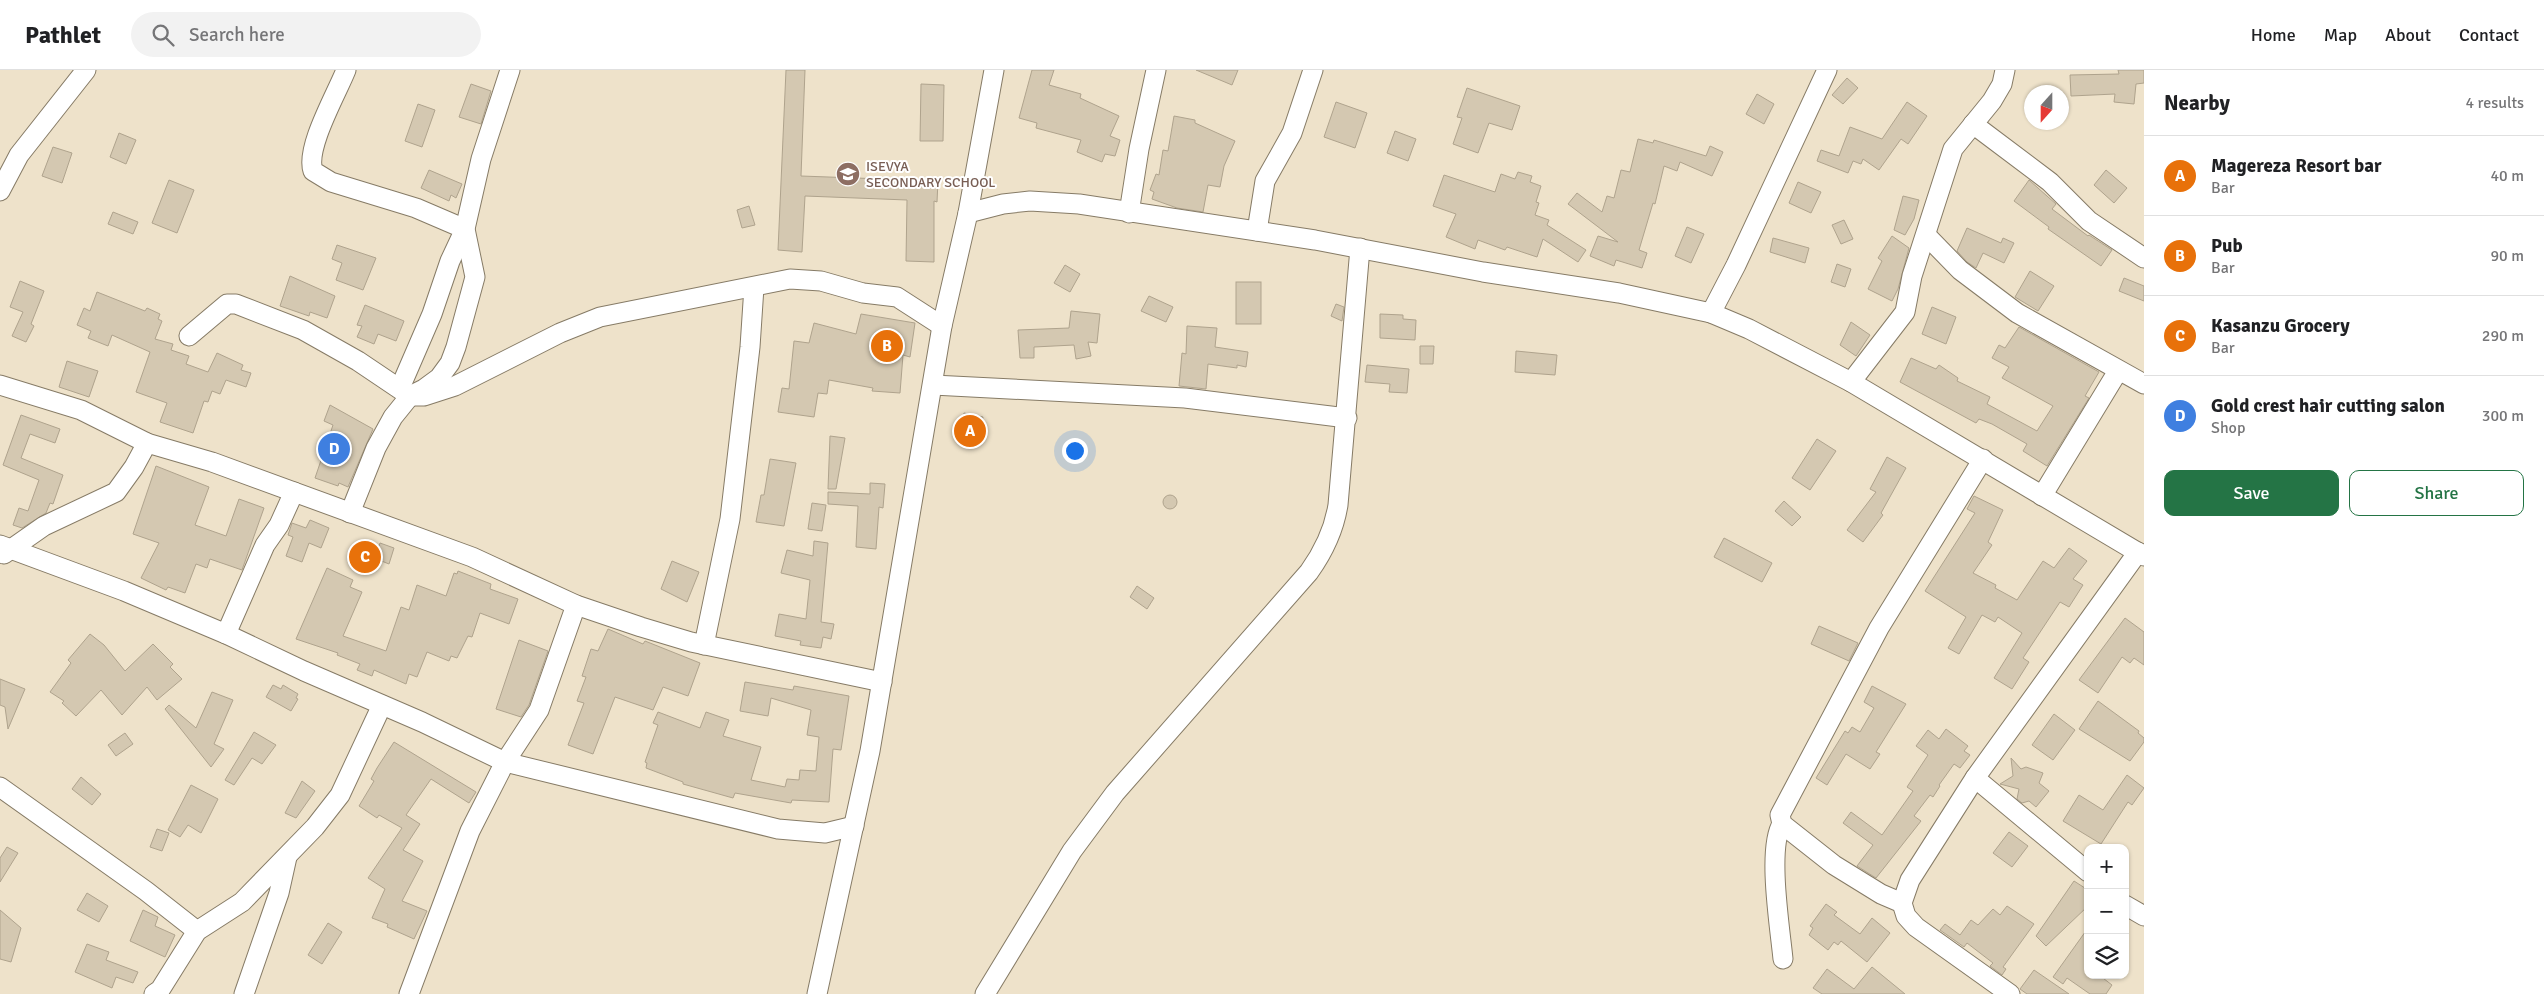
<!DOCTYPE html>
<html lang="en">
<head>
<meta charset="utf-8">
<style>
  body { margin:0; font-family:Signika,sans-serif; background:#f2f2f2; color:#202124 }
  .controls { position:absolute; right:15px; bottom:15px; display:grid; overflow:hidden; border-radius:10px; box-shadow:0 1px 4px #0004 }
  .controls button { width:45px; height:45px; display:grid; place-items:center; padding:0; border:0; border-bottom:1px solid #e0e0e0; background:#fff; color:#202124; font:25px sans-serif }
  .compass { position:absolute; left:2024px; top:15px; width:45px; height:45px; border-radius:50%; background:#fff; box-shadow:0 1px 4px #0004; rotate:201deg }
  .you { position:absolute; left:1074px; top:380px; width:18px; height:18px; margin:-12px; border:4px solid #fff; border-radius:50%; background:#1a73e8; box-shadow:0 0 0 8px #1a73e833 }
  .badge { display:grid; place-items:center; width:32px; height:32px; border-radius:50%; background:#247445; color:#fff; font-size:16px; font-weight:700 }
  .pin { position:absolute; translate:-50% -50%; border:2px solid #fff; box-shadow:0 1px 5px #0006 }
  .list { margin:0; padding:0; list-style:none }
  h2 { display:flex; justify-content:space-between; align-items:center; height:65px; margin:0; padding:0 20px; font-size:21px }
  h2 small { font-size:16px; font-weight:400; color:#757577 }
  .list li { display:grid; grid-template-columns:32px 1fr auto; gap:15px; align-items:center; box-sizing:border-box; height:80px; padding:0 20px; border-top:1px solid #e0e0e0 }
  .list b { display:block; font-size:19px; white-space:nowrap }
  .list p { margin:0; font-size:16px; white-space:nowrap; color:#757577 }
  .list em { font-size:16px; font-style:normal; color:#757577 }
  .actions { display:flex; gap:10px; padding:15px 20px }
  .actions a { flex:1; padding:11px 0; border:1px solid #247445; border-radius:10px; text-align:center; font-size:18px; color:#247445 }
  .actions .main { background:#247445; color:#fff }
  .icon { flex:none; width:28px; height:28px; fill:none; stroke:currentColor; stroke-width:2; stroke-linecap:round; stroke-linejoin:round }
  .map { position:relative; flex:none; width:2144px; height:924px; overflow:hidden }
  header { display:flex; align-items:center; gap:30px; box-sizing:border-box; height:70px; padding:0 25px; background:#fff; border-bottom:1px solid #e0e0e0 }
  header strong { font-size:24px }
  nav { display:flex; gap:28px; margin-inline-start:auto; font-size:18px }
  .search { width:350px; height:45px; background:#f2f2f2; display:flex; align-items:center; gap:12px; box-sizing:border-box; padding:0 18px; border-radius:28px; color:#757577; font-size:19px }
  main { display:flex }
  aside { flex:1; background:#fff }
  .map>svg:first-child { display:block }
</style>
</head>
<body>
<header>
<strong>Pathlet</strong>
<div class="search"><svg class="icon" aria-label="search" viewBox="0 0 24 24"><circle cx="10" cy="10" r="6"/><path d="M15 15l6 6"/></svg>Search here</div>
<nav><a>Home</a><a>Map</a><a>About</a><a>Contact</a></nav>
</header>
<main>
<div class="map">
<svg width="2144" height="924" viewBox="0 0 2144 924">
  <rect width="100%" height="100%" fill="#eee2ca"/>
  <g fill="#d4c8b1" stroke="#afa38d">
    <path d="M786,0h19l-4,106 137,5 -1,21 -3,-1v61l-28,-1 1,-61 -102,-4 -3,56 -24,-2z"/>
    <path d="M1032,0h22l-5,15 32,9 -1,4 39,18 -9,20 10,4 -5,16 -10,-2 -3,8 -25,-10 4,-12 -45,-12 1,-5 -18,-5z"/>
    <path d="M1196,0h42l-6,15z"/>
    <path d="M2118,0h26v13l-8,1 -2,20 -20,-2 1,-8 -44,2 -1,-21 49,-1z"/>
    <path d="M1847,8l11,10 -15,16 -11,-9z"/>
    <path d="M471,14l20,7 -10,33 -22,-7z"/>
    <path d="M921,14l23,1 -1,56h-23z"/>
    <path d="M1467,18l53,18 -8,24 -23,-7 -11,30 -25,-9 9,-26 -5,-1z"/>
    <path d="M1757,24l17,10 -10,20 -18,-10z"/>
    <path d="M1336,32l31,11 -12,35 -31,-11z"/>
    <path d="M1907,32l20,14 -19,28 -7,-5 -22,31 -16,-11 -2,5 -8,-3 -5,12 -31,-12 4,-11 18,6 11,-29 32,12z"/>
    <path d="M418,34l17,6 -13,37 -17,-6z"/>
    <path d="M1174,46l21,4v3l40,18 -11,25 -4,21 -12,-2 -5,27 -26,-4 -25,-9 2,-7 -4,-2 6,-16 3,1 4,-25 5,1z"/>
    <path d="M1395,61l21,8 -8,22 -21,-8z"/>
    <path d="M119,63l17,7 -10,24 -16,-7z"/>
    <path d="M1638,69l15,4 1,-3 52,16 4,-10 13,6 -11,24 -32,-14 -3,9 -13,-5 -9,38 -2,-1 -14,47 8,3 -5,15 -26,-8 -2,6 -24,-10 8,-20 20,6 -50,-38 9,-11 25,19 5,-16 7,2 7,-28 9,2z"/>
    <path d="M53,77l19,6 -10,30 -20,-7z"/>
    <path d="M429,100l33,14 -6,14 -5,-3 -2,6 -28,-13z"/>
    <path d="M2106,100l21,18 -13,15 -20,-18z"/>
    <path d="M1518,102l14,4 -2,6 11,4 -5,16 3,1 -4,12 14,5 -2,5 39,25 -8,12 -35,-23 -6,18 -30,-10 -2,3 -27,-10 -3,9 -29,-12 10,-23 -23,-8 11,-31 51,17 6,-18 14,5z"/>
    <path d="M169,110l25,10 -17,43 -25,-10z"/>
    <path d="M2029,110l27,24 -4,5 36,27 1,-1 23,15 -11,16 -53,-37 1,-2 -35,-26z"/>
    <path d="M1798,112l23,10 -10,21 -22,-10z"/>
    <path d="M1903,126l16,4 -5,19 -9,16 -11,-5z"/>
    <path d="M749,136l6,19 -13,3 -5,-18z"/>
    <path d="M113,142l25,10 -5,12 -25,-10z"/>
    <path d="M1844,150l9,19 -12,5 -9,-19z"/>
    <path d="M1687,157l17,7 -13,29 -16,-7z"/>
    <path d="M1967,158l34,15 2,-5 11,5 -10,20 -21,-10 -7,15 -9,-6 -10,-11z"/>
    <path d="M1892,166l17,12 -11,41 -6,12 -24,-12 14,-28 -4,-3z"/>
    <path d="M1773,168l36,10 -4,15 -35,-11z"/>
    <path d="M337,175l39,13 -13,32 -27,-10 6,-17 -10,-4z"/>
    <path d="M1837,194l14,5 -6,18 -14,-5z"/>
    <path d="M1065,195l15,9 -10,18 -16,-9z"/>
    <path d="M2030,201l24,15 -16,25 -23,-14z"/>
    <path d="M290,206l45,20 -8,22 -17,-6 -1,4 -29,-10z"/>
    <path d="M2124,208l20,8v15l-25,-10z"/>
    <path d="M20,211l24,10 -13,33 3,2 -8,16 -14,-6 11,-24 -13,-5z"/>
    <rect x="1236" y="212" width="25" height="42"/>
    <path d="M97,222l48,19 2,-3 13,6 -2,5 4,2 -7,18 18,5 -2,6 18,6 -3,8 22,8 9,-19 26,12 -2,5 10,3 -5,14 -20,-7 -6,14 -8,-3 -4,11 -4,-1 -11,32 -33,-11 7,-19 -31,-11 14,-40 -38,-17 -4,11 -20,-8 3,-7 -14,-6 7,-17 6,3z"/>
    <path d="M1149,226l24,11 -7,15 -25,-11z"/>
    <path d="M1336,234l8,3 -2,14 -11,-5z"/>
    <path d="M365,235l39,16 -8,20 -18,-7 -4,10 -17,-7 5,-11 -5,-1z"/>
    <path d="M1932,237l24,10 -10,27 -24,-10z"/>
    <path d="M1071,241l29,3 -3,29 -9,-1 3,14 -15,3 -2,-14 -40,2v11h-14l-2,-28 51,-2z"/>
    <path d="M861,244l54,9 -5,34 -7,-2 -3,38 -28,-2 1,-3 -44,-8 -2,14 -9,-1 -4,24 -36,-5 4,-24 7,1 5,-48 15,2 5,-20 42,11z"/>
    <path d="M1380,244l23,1v4l13,1 -1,20 -35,-2z"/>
    <path d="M1851,252l19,13 -14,21 -16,-11z"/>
    <path d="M1187,256l30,2 -2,19 33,5 -2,15 -9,-2v3l-29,-4 -2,25 -27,-3 3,-33 4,1z"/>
    <path d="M2019,257l80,45 -14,24 4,2 -42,68 -24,-15 4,-7 -35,-20 -13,-5 -3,4 -76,-41 11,-24 25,11 3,-4 19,13 -1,3 33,16 -3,7 50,27 16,-25 -51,-28 7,-11 -17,-9 7,-13 6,3z"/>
    <path d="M1420,276h14l-1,18h-13z"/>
    <path d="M1516,281l41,4 -2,20 -40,-3z"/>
    <path d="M67,291l31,10 -9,26 -30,-10z"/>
    <path d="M1367,295l42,4 -2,24 -18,-1 1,-8 -25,-2z"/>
    <path d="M330,335l43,24 -25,58 -9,-4 -1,3 -23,-8 18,-53 -9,-4z"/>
    <path d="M964,343l19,4 -3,18 -19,-4z"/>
    <path d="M21,345l39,14 -5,14 -25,-9 -9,24 42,17 -10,29 -3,-1 -4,10 -24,15 -9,-3 6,-17 9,3 11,-31 -36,-15z"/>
    <path d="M830,366l15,2 -9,51h-8z"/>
    <path d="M1817,369l19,12 -26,39 -18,-12z"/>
    <path d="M1887,387l19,11 -25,45 2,2 -20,27 -16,-12 29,-38 -6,-3z"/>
    <path d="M770,389l26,4 -12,63 -28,-4 5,-27h3z"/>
    <path d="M156,396l53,21 -14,38 31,11 13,-37 25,9 -22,62 -32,-11 -3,9 -11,-4 -11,29 -17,-6 -2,3 -25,-12 18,-35 -26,-9z"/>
    <path d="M870,413l15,1 -2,24 -4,-1 -3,42 -20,-2 2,-41 -30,-2v-12l42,2z"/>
    <circle cx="1170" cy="432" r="7"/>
    <path d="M1974,426l29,14 -15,32 4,3 -19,28 23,12 -1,3 22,12 26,-39 11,7 15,-20 18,13 -14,18 10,6 -14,22 -9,-5 -37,56 6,4 -17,27 -18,-11 28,-45 -24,-16 -3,5 -13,-7 -23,39 -11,-6 18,-31 -41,-26 50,-78 -8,-4z"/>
    <path d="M1784,431l17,16 -9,9 -17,-15z"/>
    <path d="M812,433l14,2 -4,26 -14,-2z"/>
    <path d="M310,450l19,8 -8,20 -12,-5 -7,19 -16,-6 7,-19 -5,-2 4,-12 14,5z"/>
    <path d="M1724,468l48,25 -10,19 -48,-25z"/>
    <path d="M814,471l14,2 -7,79 13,2 -3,15 -8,-2 -2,11 -21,-3 1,-4 -26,-5 4,-22 27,5 4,-39 -29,-7 6,-23 26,6z"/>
    <path d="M380,473l14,5 -5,16 -15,-6z"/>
    <path d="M672,491l27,11 -12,30 -26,-13z"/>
    <path d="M327,498l26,12 -3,7 12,5 -19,44 43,15 15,-44 8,3 8,-25 29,11 8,-23 3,1 1,-3 33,13 -1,5 28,10 -9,25 -29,-11 -8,24 -4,-1 -11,22 -6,-2 -2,5 -22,-9 -10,25 -8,-3 -3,10 -32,-14 -2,6 -15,-6 3,-6 -23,-9 1,-2 -42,-14z"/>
    <path d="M1137,516l17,12 -7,11 -17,-12z"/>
    <path d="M2125,548l19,14v33l-10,-7 -4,5 -8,-6 -24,36 -19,-13z"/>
    <path d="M1819,556l39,17 -9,18 -38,-17z"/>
    <path d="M608,559l35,15 2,-3 55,22 -12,33 -25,-9 -10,23 -38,-13 -22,57 -25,-9 16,-42 -7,-2 9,-24 -4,-1 9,-27 7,2z"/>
    <path d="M90,564l14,11 21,26 28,-27 20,20 -3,3 12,12 -25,21 -10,-13 -25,28 -21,-25 -25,26 -14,-13 2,-2 -14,-9 21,-29 -3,-3z"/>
    <path d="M519,570l29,11 -19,54 -8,12 -25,-8z"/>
    <path d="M0,609l25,10 -17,40 -3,-22 -5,-2z"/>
    <path d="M745,612l48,8 1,-4 55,10 -8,54 -8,-1 -4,53 -37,-2 -1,3 -56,-10 -2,5 -50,-14v-2l-37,-14 1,-5 -2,-1 13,-37 -5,-2 5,-11 42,16 6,-16 23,8 -6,16 38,11 -10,33 34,7 2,-8 12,1 1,-10 16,1 3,-34 -12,-2 4,-25 -40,-12 -3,18 -28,-5z"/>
    <path d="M273,615l8,4 2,-4 15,9 -2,4 2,1 -7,12 -25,-14z"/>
    <path d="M1872,616l34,18 -30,48 4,2 -10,15 -24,-15 -19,31 -11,-7 29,-47 3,2 4,-6 8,5 14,-24 -10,-6z"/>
    <path d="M212,622l21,8 -19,44 10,5 -13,18 -46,-58 4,-4 27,23z"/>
    <path d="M2098,631l41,30 -1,2 6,5v4l-14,19 -51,-32z"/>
    <path d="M2054,644l21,16 -22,30 -21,-15z"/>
    <path d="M1946,659l22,17 -4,5 6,4 -10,13 -6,-4 -15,21 1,1 -7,11 -3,-2 -16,21 7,5 -45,57 -19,-12 16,-21 -30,-22 8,-11 31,23 31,-44 -6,-4 21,-32 -12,-9 12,-16 11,9z"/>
    <path d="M254,662l22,13 -14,19 -10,-6 -18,27 -9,-5z"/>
    <path d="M125,663l8,11 -17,12 -8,-11z"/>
    <path d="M394,672l82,50 -7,11 -38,-24 -25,36 14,9 -17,26 20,11 -21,40 25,10 -13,28 -27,-12 1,-3 -16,-6 13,-29 -17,-11 34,-50 -23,-13 -2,3 -18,-12 15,-25 -3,-2 6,-11z"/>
    <path d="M2011,688l10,11 5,-2 17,6 -4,10 10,8 -13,16 -7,-6 -7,2 -5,-4 2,-10 -19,-5 13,-8z"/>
    <path d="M2127,705l17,13 -12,17 -4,-3 -27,42 -38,-23 16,-26 24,15z"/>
    <path d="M81,707l20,17 -9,11 -20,-16z"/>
    <path d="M302,711l13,10 -19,27 -11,-5z"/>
    <path d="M191,715l27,14 -17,34 -13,-8 -8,12 -12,-7z"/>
    <path d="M157,759l12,4 -7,18 -12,-4z"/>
    <path d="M2009,762l19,14 -16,21 -19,-14z"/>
    <path d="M7,777l11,6 -18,29v-24z"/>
    <path d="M2074,811l14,9v16l-42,40 -10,-10z"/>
    <path d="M87,823l21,13 -9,16 -22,-12z"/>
    <path d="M1826,834l11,8 -3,3 26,19 12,-16 18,15 -23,29 -26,-21 -3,4 -4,-3 -6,8 -19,-15 4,-7 -3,-2z"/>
    <path d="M2007,836l27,18 -31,43 3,2 -4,6 -12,-9 3,-3 -26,-20 -3,4 -24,-17 5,-6 15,11 11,-15 7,5 15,-16 7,6z"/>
    <path d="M0,840l21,18 -10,34 -11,-3z"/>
    <path d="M143,840l15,7 -3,9 20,9 -10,22 -35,-16z"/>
    <path d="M328,853l14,9 -20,32 -14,-9z"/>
    <path d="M2088,858v47h11l13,10 -6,9h-16l-23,-16 -4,6 -10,-7z"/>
    <path d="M87,874l22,8 -3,8 32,12 -5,11 -17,-6 -4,11 -37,-16z"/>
    <path d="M1872,897l33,27h-83l-9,-6 14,-19 27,20z"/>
    <path d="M2034,900l35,24h-42l-7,-5z"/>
  </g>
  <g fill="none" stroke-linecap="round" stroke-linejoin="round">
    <g stroke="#867b66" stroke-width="21">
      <g id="minor">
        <path d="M346,0c-9,23 -41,78 -33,101l18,11 85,26 49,21 -15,32 -18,53 -32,74"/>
        <path d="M1973,54l77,58 39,39 55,37"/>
        <path d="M0,121l19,-36 67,-85"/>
        <path d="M968,143l35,-9 27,-3 49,3 236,36 168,32 136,21 92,20 38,16 102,53 293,174"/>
        <path d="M1129,143l10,-64 17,-79"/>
        <path d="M1257,161l8,-50 27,-48 21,-63"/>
        <path d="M1926,165l34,35 57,43 127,71"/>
        <path d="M1711,243l25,-48 91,-195"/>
        <path d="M189,266l38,-32h9l67,26 55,31 52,35h14l31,-10 105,-53 40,-16 190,-38 31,2 42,12 34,4 45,29"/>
        <path d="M1851,312l54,-70 7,-36 41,-127 39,-48 10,-17 3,-14"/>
        <path d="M0,315l81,25 66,33 65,19 260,95 104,48 65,22 50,15 191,40"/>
        <path d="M933,315l252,13 162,20"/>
        <path d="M2042,426l76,-125"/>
        <path d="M350,443l26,-65 17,-31 17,-21 14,-7 15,-11 11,-15 6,-16 19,-70 -10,-48 16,-70 29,-89"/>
        <path d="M0,475l124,46 102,43 78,37 118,51 83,40 273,67 47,4 29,-7"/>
        <path d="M4,484l40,-28 72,-34 18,-25 13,-24"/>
        <path d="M226,564l39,-89 14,-20 15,-33"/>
        <path d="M704,575l26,-126 20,-172 4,-60"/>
        <path d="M1975,708l113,94"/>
        <path d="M0,717l146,104 51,40"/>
        <path d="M1782,754c-15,24 -2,104 1,135"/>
        <path d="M1902,833l-21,-9 -47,-29 -52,-41 -2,-9 99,-187 104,-169"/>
        <path d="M2125,835l19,11"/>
        <path d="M154,924l6,-4 37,-59 45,-29 73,-75 25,-32 42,-90"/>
        <path d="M244,924l35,-101 8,-36"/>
        <path d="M409,924l61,-163 35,-69 34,-52 37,-105"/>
        <path d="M817,924l53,-243 72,-425 26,-113 26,-143"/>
        <path d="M985,924l87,-143 43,-58 194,-221c15,-21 25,-42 29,-67l22,-257"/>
        <path d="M2010,924l-94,-67 -10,-11 -4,-13 8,-23 65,-102 163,-226"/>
      </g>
    </g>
    <use href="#minor" stroke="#fff" stroke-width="19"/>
  </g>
  <defs>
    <g id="school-disc" transform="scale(1.25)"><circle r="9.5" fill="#8d6e63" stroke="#fff"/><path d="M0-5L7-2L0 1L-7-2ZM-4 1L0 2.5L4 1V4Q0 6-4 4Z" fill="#fff"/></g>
  </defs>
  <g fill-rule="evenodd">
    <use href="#school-disc" x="848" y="104"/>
  </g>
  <g text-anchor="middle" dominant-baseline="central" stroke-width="4" stroke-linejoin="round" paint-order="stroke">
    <g font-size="14" fill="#785e54" stroke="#fff" text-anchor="start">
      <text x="866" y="96">ISEVYA<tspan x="866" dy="16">SECONDARY SCHOOL</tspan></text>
    </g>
  </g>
</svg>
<div class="controls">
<button>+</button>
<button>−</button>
<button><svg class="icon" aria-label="layers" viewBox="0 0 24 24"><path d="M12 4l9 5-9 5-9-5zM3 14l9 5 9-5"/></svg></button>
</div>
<svg class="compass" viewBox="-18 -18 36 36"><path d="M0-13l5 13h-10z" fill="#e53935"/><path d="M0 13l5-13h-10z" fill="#757577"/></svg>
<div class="you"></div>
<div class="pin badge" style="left:970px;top:361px;background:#e8710a">A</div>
<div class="pin badge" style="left:887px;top:276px;background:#e8710a">B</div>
<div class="pin badge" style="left:365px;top:487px;background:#e8710a">C</div>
<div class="pin badge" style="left:334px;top:379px;background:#3f7fe0">D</div>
</div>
<aside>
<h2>Nearby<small>4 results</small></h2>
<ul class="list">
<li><span class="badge" style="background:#e8710a">A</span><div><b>Magereza Resort bar</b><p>Bar</p></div><em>40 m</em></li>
<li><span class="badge" style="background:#e8710a">B</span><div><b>Pub</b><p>Bar</p></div><em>90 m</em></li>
<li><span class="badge" style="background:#e8710a">C</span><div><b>Kasanzu Grocery</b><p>Bar</p></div><em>290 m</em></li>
<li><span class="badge" style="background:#3f7fe0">D</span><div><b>Gold crest hair cutting salon</b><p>Shop</p></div><em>300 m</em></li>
</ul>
<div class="actions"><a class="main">Save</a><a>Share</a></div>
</aside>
</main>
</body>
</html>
